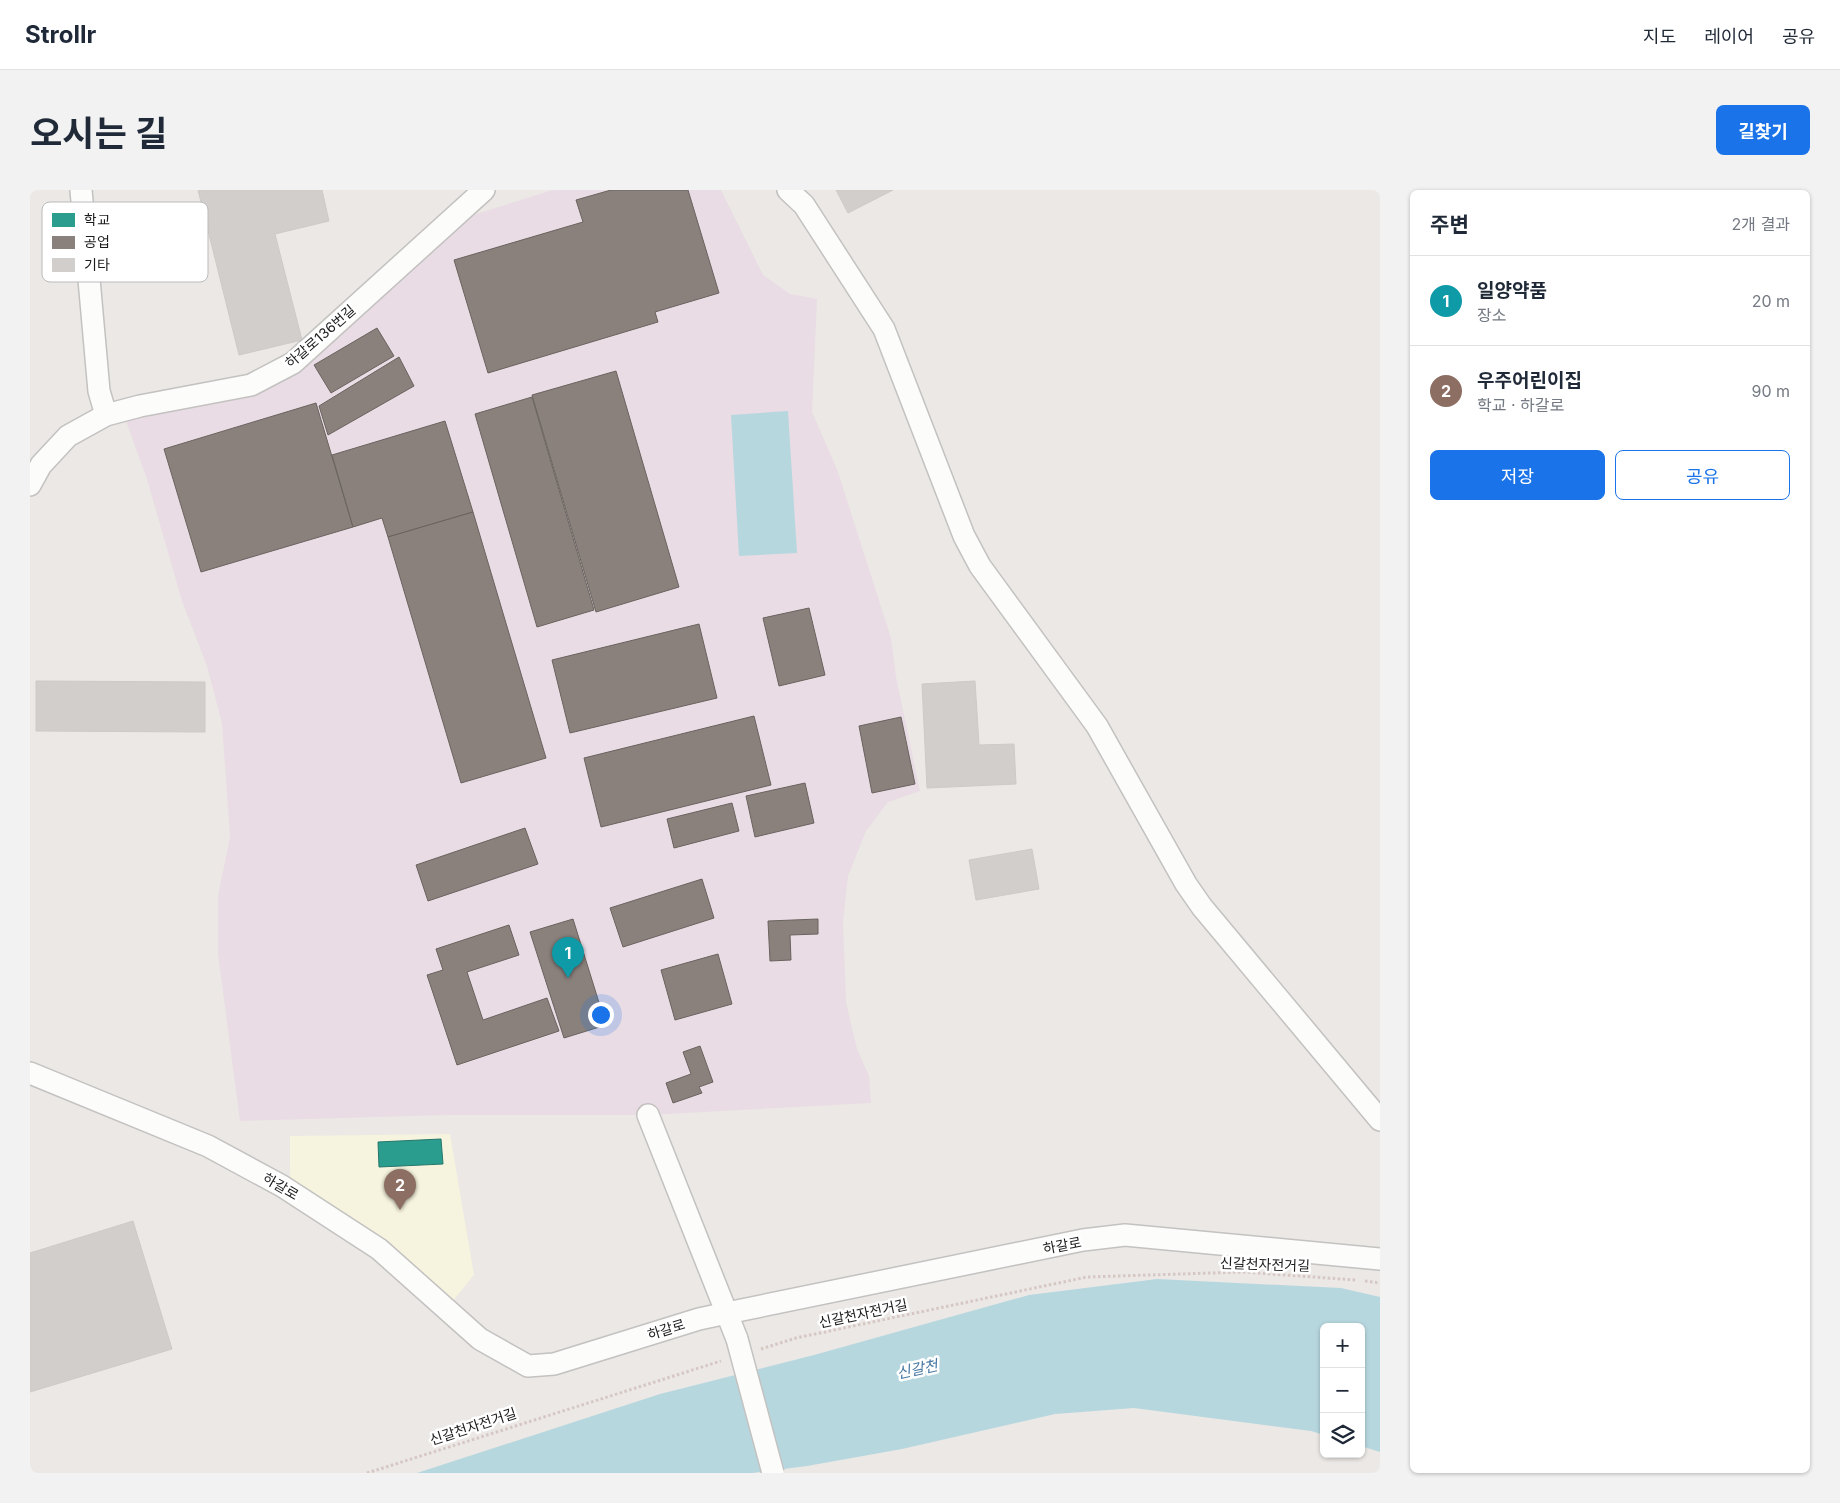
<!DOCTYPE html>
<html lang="ko">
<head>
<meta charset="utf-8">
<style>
  body { margin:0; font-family:Inter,"Noto Sans KR",sans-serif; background:#f2f2f3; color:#1f2937 }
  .controls { position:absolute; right:15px; bottom:15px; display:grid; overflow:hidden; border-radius:8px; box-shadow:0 1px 4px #0004 }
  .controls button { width:45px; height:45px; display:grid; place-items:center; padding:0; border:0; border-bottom:1px solid #e0e1e3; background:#fff; color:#1f2937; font:25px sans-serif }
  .you { position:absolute; left:570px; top:824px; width:18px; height:18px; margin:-12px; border:4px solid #fff; border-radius:50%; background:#1a73e8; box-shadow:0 0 0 8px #1a73e833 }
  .badge { display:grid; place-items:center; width:32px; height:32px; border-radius:50%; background:#1a73e8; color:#fff; font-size:16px; font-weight:700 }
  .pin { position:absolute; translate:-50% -41px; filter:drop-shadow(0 1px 2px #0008) }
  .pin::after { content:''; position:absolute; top:26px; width:18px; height:15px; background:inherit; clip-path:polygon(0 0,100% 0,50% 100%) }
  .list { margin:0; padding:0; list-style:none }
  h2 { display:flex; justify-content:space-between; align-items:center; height:65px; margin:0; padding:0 20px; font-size:21px }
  h2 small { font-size:16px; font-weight:400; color:#747a83 }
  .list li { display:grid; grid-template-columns:32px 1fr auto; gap:15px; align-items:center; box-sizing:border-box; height:90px; padding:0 20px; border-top:1px solid #e0e1e3 }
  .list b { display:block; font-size:19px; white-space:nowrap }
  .list p { margin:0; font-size:16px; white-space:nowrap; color:#747a83 }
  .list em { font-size:16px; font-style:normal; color:#747a83 }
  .actions { display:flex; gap:10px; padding:15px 20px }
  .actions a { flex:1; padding:11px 0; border:1px solid #1a73e8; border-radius:8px; text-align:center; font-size:18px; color:#1a73e8 }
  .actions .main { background:#1a73e8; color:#fff }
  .icon { flex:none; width:28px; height:28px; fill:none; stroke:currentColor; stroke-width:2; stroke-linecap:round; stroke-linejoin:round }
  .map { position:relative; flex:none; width:1350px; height:1283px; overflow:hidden; border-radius:8px }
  header { display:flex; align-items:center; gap:30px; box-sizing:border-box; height:70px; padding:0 25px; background:#fff; border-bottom:1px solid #e0e1e3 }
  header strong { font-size:24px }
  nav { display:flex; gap:28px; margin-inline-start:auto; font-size:18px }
  .intro { display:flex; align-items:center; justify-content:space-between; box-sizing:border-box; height:120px; padding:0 30px }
  h1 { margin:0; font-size:35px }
  .button { padding:12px 22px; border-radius:8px; background:#1a73e8; color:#fff; font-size:18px; font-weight:700 }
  main { display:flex; gap:30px; padding:0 30px }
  aside { flex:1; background:#fff; border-radius:8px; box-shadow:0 1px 4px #0004 }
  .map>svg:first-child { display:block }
</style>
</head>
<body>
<header>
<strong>Strollr</strong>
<nav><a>지도</a><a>레이어</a><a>공유</a></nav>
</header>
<div class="intro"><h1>오시는 길</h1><a class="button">길찾기</a></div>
<main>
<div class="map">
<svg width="1350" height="1283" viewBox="0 0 1350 1283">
  <rect width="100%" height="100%" fill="#ebe8e5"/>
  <path fill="#e9dce4" d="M523,0h168l42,85 27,19 27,5 -5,113 26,60 53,166 5,39 24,114 -32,11 -22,29 -18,45 -5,45 3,81 11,47 12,27 2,27 -223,12h-202l-206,6 -22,-167v-58l12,-59 -8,-114 -15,-57 -25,-65 -35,-122 -21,-58 129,-31 53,-29 165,-146z"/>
  <path fill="#f6f4de" d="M420,944l24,141 -22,27 -162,-122v-44z"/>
  <g fill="#b7d7df">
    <path d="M758,221l9,142 -58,3 -8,-141z"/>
    <path d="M1127,1089l184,9 39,9v155l-19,-6v-119h-37v108l-13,-4 -177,-23 -79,6 -153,35 -95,17 -55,7h-335l243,-79 154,-39 215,-60z"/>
  </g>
  <path fill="#2a9d8f" stroke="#26766c" d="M411,949l2,25 -64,3 -1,-25z"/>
  <g fill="#8a817c" stroke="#69635f">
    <path d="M581,0h77l31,103 -64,19 3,10 -170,51 -34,-113 129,-38 -7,-22z"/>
    <path d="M347,138l17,28 -63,37 -17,-28z"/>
    <path d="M369,167l15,29 -86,49 -9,-29z"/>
    <path d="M586,181l63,216 -83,25 -64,-217z"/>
    <path d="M502,207l62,213 -57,17 -62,-213z"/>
    <path d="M286,213l37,124 -152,45 -37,-123z"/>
    <path d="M415,231l28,91 -85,25 -6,-19 -29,9 -21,-72z"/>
    <path d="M443,322l73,246 -85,25 -73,-246z"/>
    <path d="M779,418l16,67 -46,11 -16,-68z"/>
    <path d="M669,434l18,74 -147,35 -18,-73z"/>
    <path d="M724,526l17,69 -170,42 -17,-69z"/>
    <path d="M871,527l14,67 -43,9 -13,-67z"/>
    <path d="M775,593l9,40 -59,14 -9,-41z"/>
    <path d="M702,613l7,28 -65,17 -7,-29z"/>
    <path d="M495,638l13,36 -110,37 -12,-36z"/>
    <path d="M672,689l12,39 -91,29 -13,-39z"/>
    <path d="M543,729l33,106 -42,13 -34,-106z"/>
    <path d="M788,729v15l-28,1 1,25 -21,1 -2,-40z"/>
    <path d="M479,735l10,30 -52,17 16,48 64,-22 12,33 -102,34 -30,-90 16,-5 -7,-21z"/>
    <path d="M688,764l14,50 -57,16 -14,-50z"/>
    <path d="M670,856l13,36 -14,5 3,6 -29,10 -7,-20 25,-9 -8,-22z"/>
  </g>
  <g fill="#d1cecc" stroke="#cecac6">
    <path d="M168,0h124l7,31 -54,13 27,106 -63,15z"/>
    <path d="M806,0h57l-45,23z"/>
    <path d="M6,491l169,1v50l-169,-1z"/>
    <path d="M945,491l4,64 35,-1 2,40 -89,4 -5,-104z"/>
    <path d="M1002,659l7,40 -63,11 -7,-40z"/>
    <path d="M103,1031l39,128 -142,43v-139z"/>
  </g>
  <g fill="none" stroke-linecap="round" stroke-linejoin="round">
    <g stroke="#c3c2c1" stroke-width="24">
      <g id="minor">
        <path d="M51,0l18,201 7,24"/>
        <path d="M758,0l16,15 80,124 80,207 16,30 117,160 89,158 16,23 178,213"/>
        <path d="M0,295l11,-20 27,-29 38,-21 34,-9 111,-21 42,-22 191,-173"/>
        <path d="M0,883l178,73 74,40 97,63 101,90 48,27 26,-2 145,-45 28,-6 356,-73 42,-5 255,24"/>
        <path d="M618,925l89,224"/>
      </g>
    </g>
    <g stroke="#d6c7c4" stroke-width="3" stroke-dasharray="2.5 2.5" stroke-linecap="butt">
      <path d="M1335,1091l15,2"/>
      <path d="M731,1159l35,-11 291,-61 156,-5 113,8"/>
      <path d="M337,1283l354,-112"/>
    </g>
    <use href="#minor" stroke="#fcfcfb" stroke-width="21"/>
    <g stroke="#c3c2c1" stroke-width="24" stroke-linecap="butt">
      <path id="minor-bridge" d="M707,1149l36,134"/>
    </g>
    <use href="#minor-bridge" stroke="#fcfcfb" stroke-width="21"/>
  </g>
  <g text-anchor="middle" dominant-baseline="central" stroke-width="5" stroke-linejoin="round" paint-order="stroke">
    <g font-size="14" fill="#1c1c1c" stroke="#fff">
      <text transform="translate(290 146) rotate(-41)">하갈로136번길</text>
      <text transform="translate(251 996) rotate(30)">하갈로</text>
      <text transform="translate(1032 1055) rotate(-11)">하갈로</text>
      <text transform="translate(1235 1074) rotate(2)">신갈천자전거길</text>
      <text transform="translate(833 1123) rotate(-12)">신갈천자전거길</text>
      <text transform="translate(636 1139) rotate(-17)">하갈로</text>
      <text transform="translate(443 1236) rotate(-18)">신갈천자전거길</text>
    </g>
    <g font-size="15" font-style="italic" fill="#4678a3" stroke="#fff">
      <text transform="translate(887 1179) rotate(-12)">신갈천</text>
    </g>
  </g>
  <rect x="12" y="12" width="166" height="80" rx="8" fill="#fff" stroke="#bbb" stroke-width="1"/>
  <rect x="22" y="23" width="23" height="14" fill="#2a9d8f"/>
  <rect x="22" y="46" width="23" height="13" fill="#8a817c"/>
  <rect x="22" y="68" width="23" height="14" fill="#d1cecc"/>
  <g font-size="14" fill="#1c1c1c">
    <text x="54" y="35">학교</text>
    <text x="54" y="57">공업</text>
    <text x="54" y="80">기타</text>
  </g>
</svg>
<div class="controls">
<button>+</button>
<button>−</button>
<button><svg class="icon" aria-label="layers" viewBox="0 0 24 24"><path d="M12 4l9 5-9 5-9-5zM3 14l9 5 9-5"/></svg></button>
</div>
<div class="you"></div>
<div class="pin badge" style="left:538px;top:788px;background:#0f9aa8">1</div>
<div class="pin badge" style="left:370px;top:1020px;background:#8d6e63">2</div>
</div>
<aside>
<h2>주변<small>2개 결과</small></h2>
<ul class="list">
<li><span class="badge" style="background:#0f9aa8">1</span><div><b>일양약품</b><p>장소</p></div><em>20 m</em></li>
<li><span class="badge" style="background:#8d6e63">2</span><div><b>우주어린이집</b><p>학교 · 하갈로</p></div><em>90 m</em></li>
</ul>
<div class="actions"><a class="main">저장</a><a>공유</a></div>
</aside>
</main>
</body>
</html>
